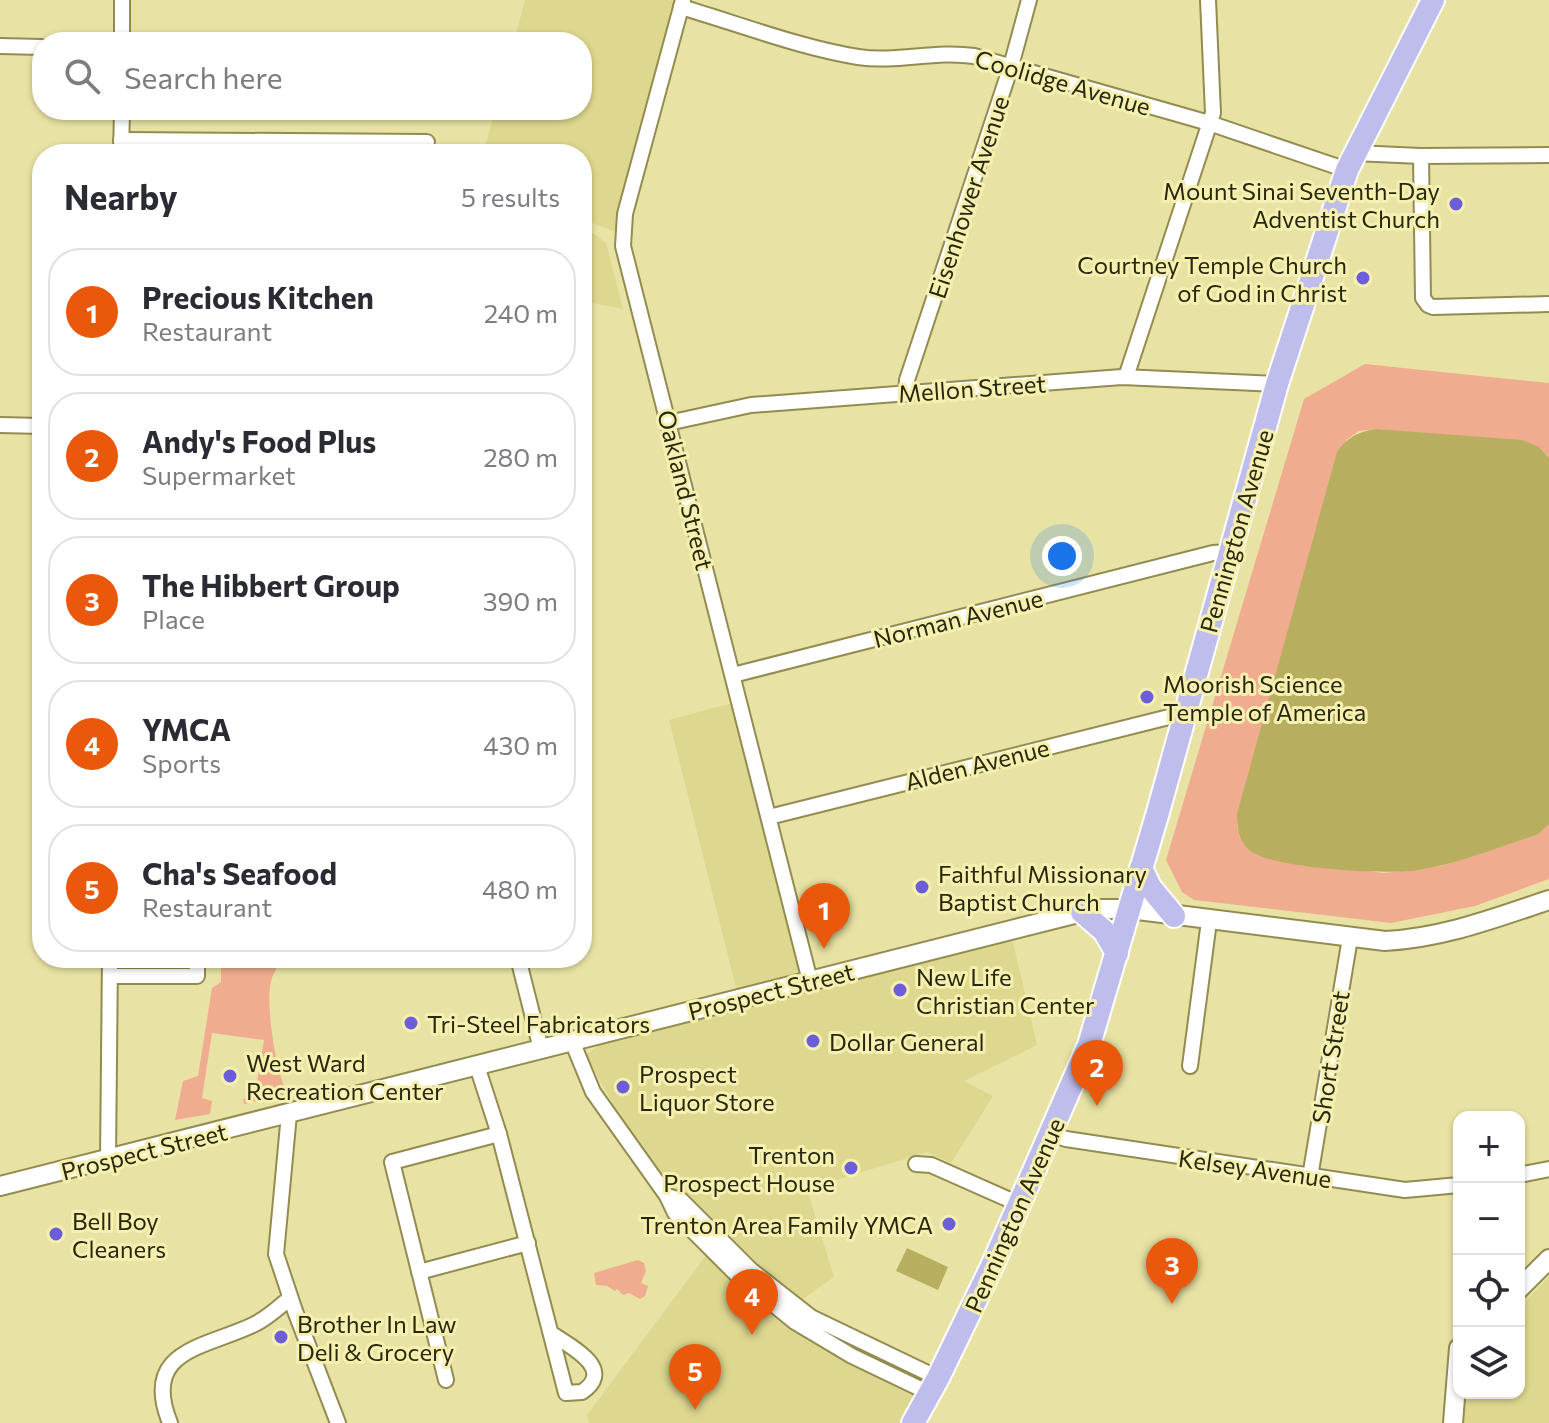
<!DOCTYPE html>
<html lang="en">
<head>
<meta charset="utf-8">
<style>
  body { margin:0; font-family:Commissioner,sans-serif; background:#f2f2f3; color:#2b2b33 }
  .controls { position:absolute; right:24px; bottom:24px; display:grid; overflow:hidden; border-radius:16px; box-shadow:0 2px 6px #0004 }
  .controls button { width:72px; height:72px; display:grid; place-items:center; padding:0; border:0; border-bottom:2px solid #e1e1e2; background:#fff; color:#2b2b33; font:40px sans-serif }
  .you { position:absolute; left:1062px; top:556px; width:28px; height:28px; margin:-20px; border:6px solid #fff; border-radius:50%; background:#1a73e8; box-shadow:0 0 0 12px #1a73e833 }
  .badge { display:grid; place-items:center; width:52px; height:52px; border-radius:50%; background:#ea580c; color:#fff; font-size:26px; font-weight:700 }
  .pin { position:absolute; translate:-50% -66px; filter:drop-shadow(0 2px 4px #0008) }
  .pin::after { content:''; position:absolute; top:42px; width:28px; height:24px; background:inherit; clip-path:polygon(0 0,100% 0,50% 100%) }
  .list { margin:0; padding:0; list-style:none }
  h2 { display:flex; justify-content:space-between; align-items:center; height:104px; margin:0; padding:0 32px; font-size:34px }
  h2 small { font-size:26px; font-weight:400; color:#7c7c81 }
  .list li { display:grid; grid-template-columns:52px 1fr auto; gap:24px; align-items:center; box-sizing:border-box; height:128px; margin:0 16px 16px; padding:0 16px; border:2px solid #e1e1e2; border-radius:32px }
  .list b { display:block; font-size:30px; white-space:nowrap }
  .list p { margin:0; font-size:26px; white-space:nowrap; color:#7c7c81 }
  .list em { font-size:26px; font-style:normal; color:#7c7c81 }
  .icon { flex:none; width:44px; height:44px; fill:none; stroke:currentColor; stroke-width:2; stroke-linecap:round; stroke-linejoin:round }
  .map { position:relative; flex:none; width:1549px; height:1423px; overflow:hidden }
  .search { position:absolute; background:#fff; box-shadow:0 2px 6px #0004; left:32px; top:32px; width:560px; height:88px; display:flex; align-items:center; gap:20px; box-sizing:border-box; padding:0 28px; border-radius:32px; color:#7c7c81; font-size:30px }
  .panel { position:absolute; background:#fff; box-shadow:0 2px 6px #0004; left:32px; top:144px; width:560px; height:824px; border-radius:32px }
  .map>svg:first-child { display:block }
</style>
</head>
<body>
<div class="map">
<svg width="1549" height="1423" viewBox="0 0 1549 1423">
  <rect width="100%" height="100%" fill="#e8e3a4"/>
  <g fill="#ddd78f">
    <path d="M525,0h163l-62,236 -44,-17v-65h-99l12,-44h87v-68h-68z"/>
    <path d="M582,230l11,3 13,10 17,66 -41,-8z"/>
    <path d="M740,701l70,281 200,-52 27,115 -73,36 29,15 -42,67 -24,-11 -120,37 27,88 -48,34 -111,-120 -55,-74 -34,-62 37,-28 115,-31 -69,-276z"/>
    <path d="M707,1254l211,140 -17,29h-311l-3,-8z"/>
    <path d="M1549,1277v146h-86l2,-30h54v-85z"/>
  </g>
  <g fill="#f0ac8f">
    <path d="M1365,364l184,19v75l-10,-11 -163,-18 -17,2 -13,9 -109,385c4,14 8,22 20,30l127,18 57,-7 96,-31 12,-11v55l-74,27 -84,17 -197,-23 -12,-8 -16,-32 138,-461z"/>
    <path d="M221,958h61c-3,7 -9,15 -11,23 -6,21 5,94 17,113l-44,10 -1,-5 12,-4 9,-55 -52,-7 -10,65 10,3 -2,13 -35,6 8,-39 15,-5 14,-88 9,-6z"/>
    <path d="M638,1260l6,3 2,8 -5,12 7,3 -3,10 -5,3 -11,-6 -6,2 -6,-6 -2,2 -8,-5 -11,-1 -2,-12z"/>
  </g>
  <g fill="#b7af5f">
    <path d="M1376,429l146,11 17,7 10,11v366l-12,11c-39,12 -79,29 -119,35 -29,5 -151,-1 -170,-21 -9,-9 -11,-22 -11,-35l100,-362c11,-15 20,-20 39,-23z"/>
    <path d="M907,1248l41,19 -10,23 -42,-19z"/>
  </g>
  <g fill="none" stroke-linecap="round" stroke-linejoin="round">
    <g stroke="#928c50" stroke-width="18">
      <g id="minor">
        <path d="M683,0l-58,214 -2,32 187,735"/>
        <path d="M681,7c55,16 120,41 177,50 39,6 77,-7 116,-1l235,67 138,47"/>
        <path d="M122,42v-42"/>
        <path d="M0,46l42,1"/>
        <path d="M121,140l306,2"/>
        <path d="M1354,153l67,3 128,-1"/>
        <path d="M121,154l1,-44"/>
        <path d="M1421,156l2,142 5,7 5,2 116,-3"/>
        <path d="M1126,377l87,-264 -5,-113"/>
        <path d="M906,394l1,-14 104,-314 18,-66"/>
        <path d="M668,423l83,-18 371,-28 155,7"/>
        <path d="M0,425l42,1"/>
        <path d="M733,675l480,-122 17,-1"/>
        <path d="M769,817l416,-104"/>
        <path d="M518,958l23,91"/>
        <path d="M110,976h87v-18"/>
        <path d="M572,1041l21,51 74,104"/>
        <path d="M477,1066l22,68 67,259 16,-1c34,-23 -11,-45 -30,-58"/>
        <path d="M1190,1066l19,-145"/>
        <path d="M289,1114l-13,140 19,57 43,112"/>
        <path d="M1051,1134l15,5 339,51 54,-5"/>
        <path d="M108,1159l2,-201"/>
        <path d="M916,1164l15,1 88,39"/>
        <path d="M1519,1175l30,-6"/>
        <path d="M1310,1177l40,-239"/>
        <path d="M419,1272l109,-29"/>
        <path d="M446,1380l-54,-218 107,-28"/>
        <path d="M929,1393l-77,-37 -57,-34 -58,-47 -62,-62 -8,-17 14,4 70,70 60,47 127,61"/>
        <path d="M170,1423c-30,-74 36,-75 85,-99 14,-7 24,-17 35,-26"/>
      </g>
    </g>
    <g stroke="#928c50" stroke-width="22">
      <g id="tertiary">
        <path d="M0,1186l1094,-277h36l255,32c58,-3 110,-23 164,-41"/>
        <path d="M1519,1289l30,-30"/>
        <path d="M1453,1423l6,-75"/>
      </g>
    </g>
    <g stroke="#fff" stroke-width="26">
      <g id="primary">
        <path d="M1141,868l9,19 24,29"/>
        <path d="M1082,912l22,19 13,22"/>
        <path d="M913,1423l25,-45 55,-114 96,-219 69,-233 119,-428 70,-214 86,-170"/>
      </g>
    </g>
    <use href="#minor" stroke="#fff" stroke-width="14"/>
    <use href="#tertiary" stroke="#fff" stroke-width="18"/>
    <use href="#primary" stroke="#bebdeb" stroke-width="22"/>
  </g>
  <g fill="#6b5ed8" stroke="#f6f0b0" stroke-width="3">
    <circle cx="1456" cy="204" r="8"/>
    <circle cx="1363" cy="278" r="8"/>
    <circle cx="1147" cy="697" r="8"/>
    <circle cx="922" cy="887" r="8"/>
    <circle cx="900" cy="990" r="8"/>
    <circle cx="411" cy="1023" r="8"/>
    <circle cx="813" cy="1041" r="8"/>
    <circle cx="230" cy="1076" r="8"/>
    <circle cx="623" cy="1087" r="8"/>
    <circle cx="851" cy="1168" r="8"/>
    <circle cx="949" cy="1224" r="8"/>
    <circle cx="56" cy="1234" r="8"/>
    <circle cx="281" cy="1337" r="8"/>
  </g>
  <g text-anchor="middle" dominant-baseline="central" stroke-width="6" stroke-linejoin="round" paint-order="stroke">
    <g font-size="24" fill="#29270e" stroke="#f6f0b0">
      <text transform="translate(1063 82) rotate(16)">Coolidge Avenue</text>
      <text transform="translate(968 197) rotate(-72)">Eisenhower Avenue</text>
      <text transform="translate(972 388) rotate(-4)">Mellon Street</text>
      <text transform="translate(686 490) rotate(76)">Oakland Street</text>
      <text transform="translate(1236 531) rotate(-74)">Pennington Avenue</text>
      <text transform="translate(958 618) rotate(-14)">Norman Avenue</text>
      <text transform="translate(977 764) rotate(-14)">Alden Avenue</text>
      <text transform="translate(771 991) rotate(-14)">Prospect Street</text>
      <text transform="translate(1330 1057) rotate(-81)">Short Street</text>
      <text transform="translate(144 1151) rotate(-14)">Prospect Street</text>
      <text transform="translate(1255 1168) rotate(8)">Kelsey Avenue</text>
      <text transform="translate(1014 1215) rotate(-66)">Pennington Avenue</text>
    </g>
    <g font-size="24" fill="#29270e" stroke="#f6f0b0" text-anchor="start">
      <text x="1440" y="190" text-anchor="end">Mount Sinai Seventh-Day<tspan x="1440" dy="28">Adventist Church</tspan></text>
      <text x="1347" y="264" text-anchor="end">Courtney Temple Church<tspan x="1347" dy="28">of God in Christ</tspan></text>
      <text x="1163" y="683">Moorish Science<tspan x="1163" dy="28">Temple of America</tspan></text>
      <text x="938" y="873">Faithful Missionary<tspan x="938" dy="28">Baptist Church</tspan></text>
      <text x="916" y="976">New Life<tspan x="916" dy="28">Christian Center</tspan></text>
      <text x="427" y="1023">Tri-Steel Fabricators</text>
      <text x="829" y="1041">Dollar General</text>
      <text x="246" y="1062">West Ward<tspan x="246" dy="28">Recreation Center</tspan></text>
      <text x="639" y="1073">Prospect<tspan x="639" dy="28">Liquor Store</tspan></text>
      <text x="835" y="1154" text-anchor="end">Trenton<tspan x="835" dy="28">Prospect House</tspan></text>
      <text x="72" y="1220">Bell Boy<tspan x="72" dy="28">Cleaners</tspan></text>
      <text x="933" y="1224" text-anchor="end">Trenton Area Family YMCA</text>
      <text x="297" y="1323">Brother In Law<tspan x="297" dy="28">Deli &amp; Grocery</tspan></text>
    </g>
  </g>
</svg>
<div class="controls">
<button>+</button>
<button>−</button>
<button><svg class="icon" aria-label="locate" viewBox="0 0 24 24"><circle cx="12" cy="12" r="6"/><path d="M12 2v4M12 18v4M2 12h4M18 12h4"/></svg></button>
<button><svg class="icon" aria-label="layers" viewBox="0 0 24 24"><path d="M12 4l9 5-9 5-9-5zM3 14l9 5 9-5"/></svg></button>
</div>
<div class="you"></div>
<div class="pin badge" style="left:824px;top:949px">1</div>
<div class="pin badge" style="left:1097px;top:1106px">2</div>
<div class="pin badge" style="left:1172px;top:1304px">3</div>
<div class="pin badge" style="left:752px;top:1335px">4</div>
<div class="pin badge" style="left:695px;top:1410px">5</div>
<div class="search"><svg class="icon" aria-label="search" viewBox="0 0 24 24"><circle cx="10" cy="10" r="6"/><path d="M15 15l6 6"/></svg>Search here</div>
<section class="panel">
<h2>Nearby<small>5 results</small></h2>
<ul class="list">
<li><span class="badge">1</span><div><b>Precious Kitchen</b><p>Restaurant</p></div><em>240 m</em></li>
<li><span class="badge">2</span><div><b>Andy's Food Plus</b><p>Supermarket</p></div><em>280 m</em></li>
<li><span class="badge">3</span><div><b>The Hibbert Group</b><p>Place</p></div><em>390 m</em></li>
<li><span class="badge">4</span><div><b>YMCA</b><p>Sports</p></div><em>430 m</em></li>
<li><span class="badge">5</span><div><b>Cha's Seafood</b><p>Restaurant</p></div><em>480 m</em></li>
</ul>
</section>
</div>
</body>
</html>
